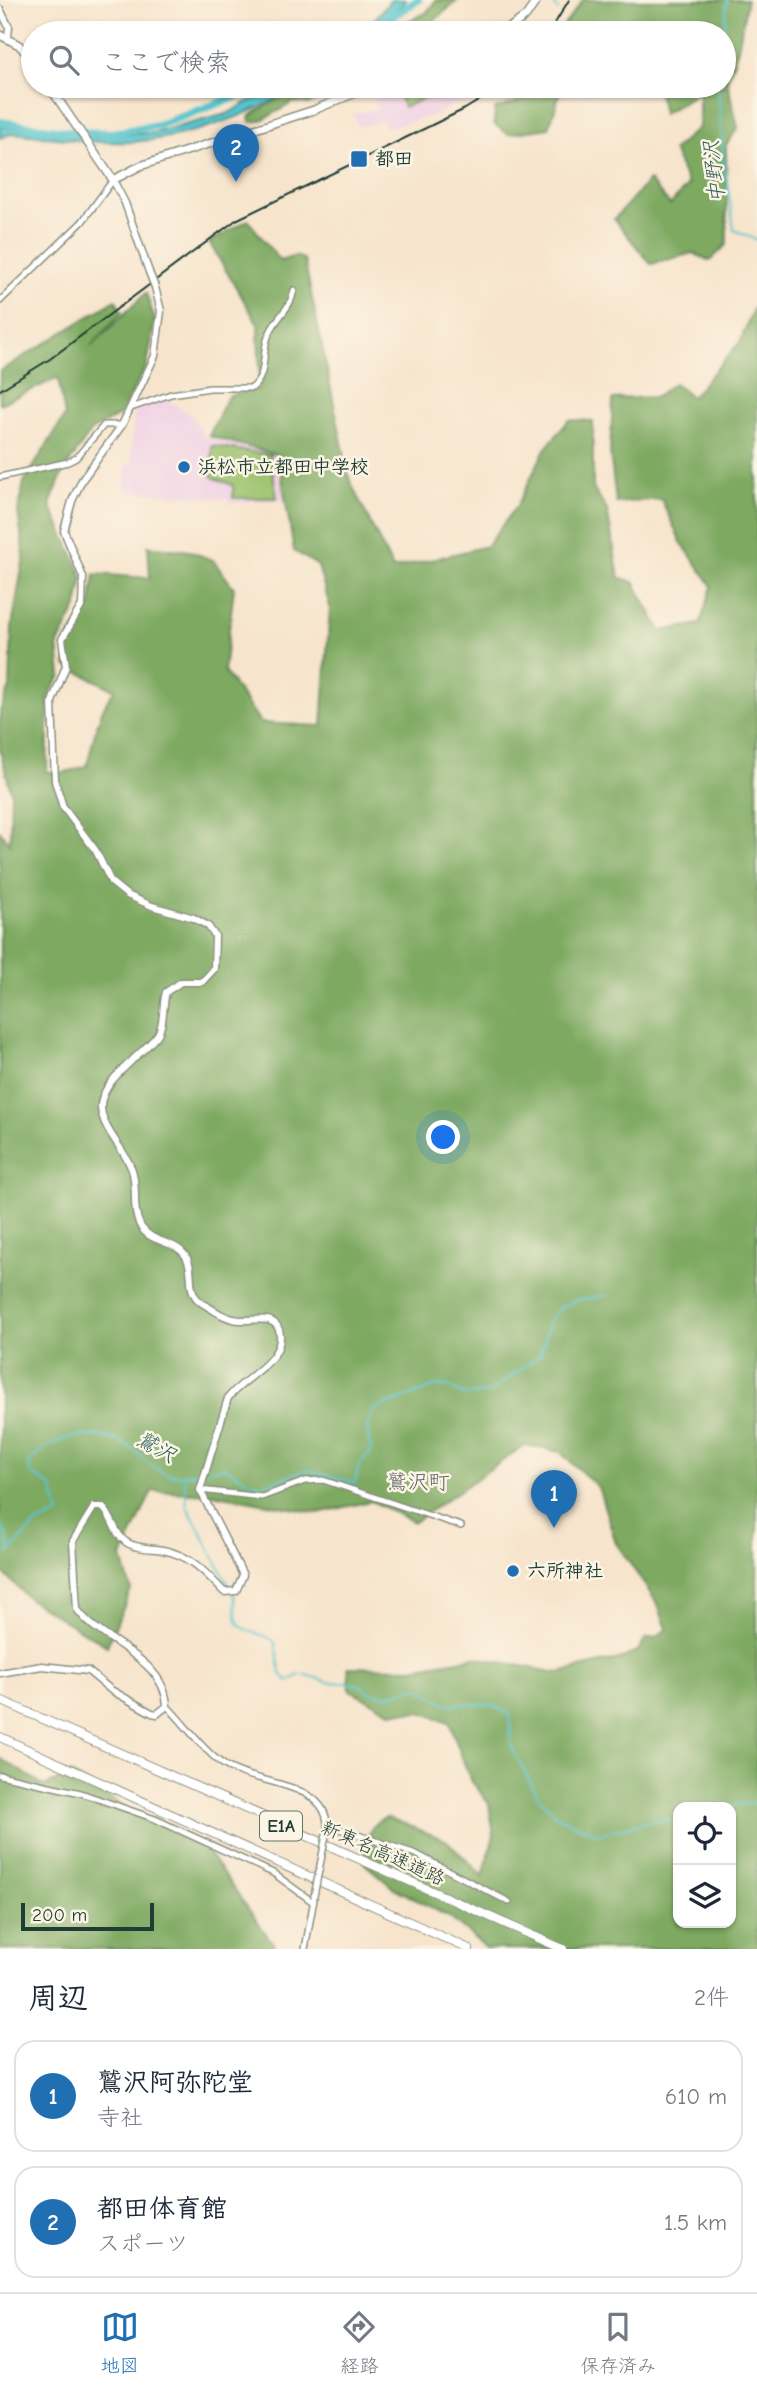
<!DOCTYPE html>
<html lang="ja">
<head>
<meta charset="utf-8">
<style>
  body { margin:0; font-family:"Comic Neue","Klee One",sans-serif; background:#f6f6f7; color:#1f2937 }
  .controls { position:absolute; right:21px; bottom:21px; display:grid; overflow:hidden; border-radius:14px; box-shadow:0 2px 5px #0004 }
  .controls button { width:63px; height:63px; display:grid; place-items:center; padding:0; border:0; border-bottom:2px solid #e0e1e3; background:#fff; color:#1f2937; font:35px sans-serif }
  .scale { position:absolute; left:21px; bottom:18px; width:133px; box-sizing:border-box; padding-left:7px; border:4px solid #1f3d34; border-top:0; font-size:19px; line-height:24px; white-space:nowrap; color:#1f3d34; -webkit-text-stroke:5px #fcf5e5; paint-order:stroke }
  .you { position:absolute; left:444px; top:1138px; width:24px; height:24px; margin:-18px; border:5px solid #fff; border-radius:50%; background:#1a73e8; box-shadow:0 0 0 10px #1a73e833 }
  .badge { display:grid; place-items:center; width:46px; height:46px; border-radius:50%; background:#1f6fb2; color:#fff; font-size:23px; font-weight:700 }
  .pin { position:absolute; translate:-50% -58px; filter:drop-shadow(0 2px 4px #0008) }
  .pin::after { content:''; position:absolute; top:37px; width:24px; height:21px; background:inherit; clip-path:polygon(0 0,100% 0,50% 100%) }
  .list { margin:0; padding:0; list-style:none }
  h2 { display:flex; justify-content:space-between; align-items:center; height:91px; margin:0; padding:0 28px; font-size:30px }
  h2 small { font-size:23px; font-weight:400; color:#747a83 }
  .list li { display:grid; grid-template-columns:46px 1fr auto; gap:21px; align-items:center; box-sizing:border-box; height:112px; margin:0 14px 14px; padding:0 14px; border:2px solid #e0e1e3; border-radius:21px }
  .list b { display:block; font-size:26px; white-space:nowrap }
  .list p { margin:0; font-size:23px; white-space:nowrap; color:#747a83 }
  .list em { font-size:23px; font-style:normal; color:#747a83 }
  .icon { flex:none; width:38px; height:38px; fill:none; stroke:currentColor; stroke-width:2; stroke-linecap:round; stroke-linejoin:round }
  .map { position:relative; flex:none; width:757px; height:1949px; overflow:hidden }
  .search { position:absolute; background:#fff; box-shadow:0 2px 5px #0004; left:21px; right:21px; top:21px; height:77px; display:flex; align-items:center; gap:18px; box-sizing:border-box; padding:0 24px; border-radius:38px; color:#747a83; font-size:26px }
  .sheet { height:343px; background:#fff }
  nav { display:flex; justify-content:space-around; align-items:center; box-sizing:border-box; height:98px; border-top:2px solid #e0e1e3; background:#fff; font-size:19px; color:#747a83 }
  nav a { display:grid; justify-items:center; gap:4px }
  nav .on { color:#1f6fb2 }
  .map>svg:first-child { display:block }
</style>
</head>
<body>
<div class="map">
<svg width="757" height="1949" viewBox="0 0 757 1949">
  <rect width="100%" height="100%" fill="#fcf5e5"/>
  <filter id="ink" filterUnits="userSpaceOnUse"><feTurbulence type="fractalNoise" baseFrequency=".0143" numOctaves="2"/><feDisplacementMap in="SourceGraphic" scale="14" xChannelSelector="R" yChannelSelector="G"/><feConvolveMatrix kernelMatrix="1 2 1 2 8 2 1 2 1" color-interpolation-filters="sRGB"/></filter>
  <filter id="wash" filterUnits="userSpaceOnUse"><feTurbulence type="fractalNoise" baseFrequency=".00686" numOctaves="4" result="noise"/><feDisplacementMap in="SourceGraphic" scale="28" xChannelSelector="R" yChannelSelector="G"/><feGaussianBlur stdDeviation="1.57" result="paint"/><feColorMatrix in="noise" values="0 0 0 0 0 0 0 0 0 0 0 0 0 0 0 0 0 1.4 0 .05"/><feComposite in="paint" operator="in"/></filter>
  <g filter="url(#wash)">
    <rect width="100%" height="100%" fill="#f7e4cc"/>
    <g fill="#f0d0e5">
      <path d="M380,86h68l9,17 -22,12 -49,13 -4,-7 -24,6 -5,-13 24,-5 -5,-20z"/>
      <path d="M166,395l1,4 26,18 13,21 69,16 9,46 -55,3 -1,-4 -104,-8 2,-28h5l3,-51z"/>
    </g>
    <g fill="#9cc36e" stroke="#5e8051" stroke-width="2">
      <path d="M395,86h47l2,4 -40,17z"/>
      <path d="M212,446l58,9 7,43h-44v-13l-21,-8z"/>
    </g>
    <g fill="#7da961" stroke="#4e734a" stroke-width="2" fill-rule="evenodd">
      <path d="M436,0h22l-38,33h-27v-5l33,-15z"/>
      <path d="M583,0h164l-9,49 -11,32 11,47 -12,17 1,99 -17,17 -17,-8 -42,11 -37,-45 35,-39 21,25 18,-20 -15,-35 26,-23v-35l-36,22 -6,-28h67v-53h-166z"/>
      <path d="M299,86h37l-26,18 -16,-2 -34,19 -9,1 -2,-4 4,-4z"/>
      <path d="M529,86h33l-13,42 -41,6 -14,-10 1,-15 28,-9z"/>
      <path d="M248,220l32,41 15,-5 9,3 46,222 43,88 94,-23 31,-42 27,-55 24,-29 24,1v67l14,22 12,67 15,5 27,49 39,-7 12,-38 -31,-44 -20,-43 -45,4 -6,-52 3,-52 43,-2 18,-14 18,14 48,-55 17,-42v1649h-270l-38,-32 -57,-30 -28,-24c2,-18 2,-41 23,-46l59,23 37,36 11,-41 -5,-31 -19,-25 -21,-57 -29,-10h-30l-40,-22 -2,-23 64,1 63,-11 83,16 65,-15 16,-8 6,-11 11,-2 11,-8 -10,-26 -41,-60 -18,-56 -38,-35 -35,-7 -111,77 -42,-21 -54,12 -106,-19 -60,-3 -30,66 9,33 -24,56 -78,-47 -29,-30v-738l10,13 1,-52 -11,-42v-39l10,-24 2,-61 12,-70 -6,-45 6,-29 41,-66 -7,-38 -58,26v-33l116,-71 6,12 -31,34 55,-53 9,27 -8,46 -27,49 -28,15 -29,42 -13,33 33,72 -6,30 -19,37 3,32 -12,19 -2,77 15,1 25,-7c6,-25 11,-57 28,-76l-49,-24 1,-26 23,-33 5,-33 55,4 -2,-32 41,5 24,9 21,28 -10,83 37,52 61,3 8,-119 -12,-41 -24,-15 -16,-96 -69,-19 19,-40 32,-8 -2,-64 -49,-82zM678,1807h53v116h-53z"/>
      <path d="M0,1758l45,28 26,-12 65,40 66,30 75,105h-277z"/>
    </g>
    <g fill="#57c5cd" stroke="#3b8180" stroke-width="2">
      <path d="M391,0h15l-27,33h-16z"/>
      <path d="M275,86h25c-49,29 -110,52 -168,56 -39,2 -81,-5 -119,-9l-13,5v-12l95,10 58,-3 74,-19z"/>
    </g>
    <g fill="none" stroke-linecap="round" stroke-linejoin="round">
      <g stroke="#57c5cd" stroke-width="2">
        <path d="M552,0l6,11"/>
        <path d="M724,33l3,-33"/>
        <path d="M718,86l5,67 11,77 23,10"/>
        <path d="M208,1470l17,-3 26,16 11,2 45,-15 48,13 4,-18 12,-13 -4,-25 6,-17 63,-24 13,1 15,8 25,-2 51,-38 10,-36 10,-11 17,-8 29,-4"/>
        <path d="M184,1475l3,31 43,81"/>
        <path d="M0,1524l8,13 1,16 25,-28 25,-11 -7,-27 -21,-13 -2,-10c19,-28 65,-36 94,-21 16,8 26,26 45,31 10,3 22,0 32,-2"/>
        <path d="M233,1592c5,11 0,25 7,33 7,9 26,8 35,17l6,32 7,7 12,-6h7l21,7 30,2 11,8 19,4 23,-8 10,1 24,15 47,1 17,9 3,34 27,50 21,20 39,16 53,-13 26,-1"/>
        <path d="M707,1807l50,-4"/>
      </g>
      <g stroke="#57c5cd" stroke-width="8">
        <path d="M385,21l33,-21"/>
        <path d="M0,122l70,10 43,1 46,-8 106,-39"/>
      </g>
    </g>
  </g>
  <g filter="url(#ink)">
    <g fill="none" stroke-linecap="round" stroke-linejoin="round">
      <g stroke="#8b9080" stroke-width="8">
        <g id="tertiary">
          <path d="M0,301l82,-79 31,-42"/>
          <path d="M131,408l40,-14 39,-6h42c15,-12 10,-32 15,-48 5,-20 24,-30 27,-50"/>
          <path d="M0,477l68,-15 8,-4 28,-33h18"/>
          <path d="M200,1490l62,7 43,-16 18,-1 138,46"/>
          <path d="M167,1706c18,18 33,41 53,56 32,25 111,17 107,68"/>
          <path d="M0,1775l81,18 74,26 118,54 40,29"/>
          <path d="M327,1825l89,29 93,48"/>
          <path d="M305,1949l9,-50"/>
        </g>
      </g>
      <g stroke="#8b9080" stroke-width="9">
        <g id="secondary">
          <path d="M0,9l9,18 -1,10"/>
          <path d="M113,180l12,23 24,69"/>
          <path d="M0,1673l42,-7 46,5 23,19 41,23 5,1 10,-8c-2,-49 -68,-64 -90,-97l-4,-68 21,-34h8c11,9 11,26 24,35 10,7 25,6 37,8 29,6 42,22 61,42l12,-1 7,-16 -43,-85 28,-92c14,-19 54,-36 52,-63 -2,-22 -25,-14 -39,-15 -14,0 -28,-10 -39,-17 -18,-12 -6,-33 -17,-48 -11,-15 -33,-11 -44,-28 -10,-17 -3,-39 -9,-57 -7,-21 -29,-39 -31,-62 -2,-27 42,-53 57,-74 7,-12 4,-29 8,-42l15,-10h21l12,-13 1,-33 -7,-10 -14,-8 -42,-12 -25,-11 -16,-13 -15,-31 -33,-44 -8,-26 -3,-79 14,-36 -4,-27 20,-34 1,-28 -19,-46 8,-30 10,-21 40,-55 33,-69 6,-45 -6,-24"/>
        </g>
      </g>
      <g stroke="#8b9080" stroke-width="10">
        <g id="trunk">
          <path d="M502,33l24,-17 11,-16"/>
          <path d="M0,35l19,10 14,16"/>
          <path d="M49,86l64,94 27,-14 174,-56 58,-24"/>
        </g>
      </g>
      <g stroke="#8b9080" stroke-width="10">
        <g id="motorway">
          <path d="M0,1700l563,249"/>
          <path d="M0,1737l469,212"/>
        </g>
      </g>
      <use href="#tertiary" stroke="#fff" stroke-width="5"/>
      <use href="#secondary" stroke="#fff" stroke-width="6"/>
      <use href="#trunk" stroke="#fff" stroke-width="7"/>
      <use href="#motorway" stroke="#fff" stroke-width="8"/>
      <g stroke="#1f3d34" stroke-width="2">
        <path d="M549,33l20,-33"/>
        <path d="M0,390l50,-31 186,-139 229,-111 38,-23"/>
      </g>
      <g stroke="#8b9080" stroke-width="8" stroke-linecap="butt">
        <path id="tertiary-bridge" d="M314,1896l13,-66"/>
      </g>
      <g stroke="#8b9080" stroke-width="9" stroke-linecap="butt">
        <path id="secondary-bridge" d="M149,272l6,15"/>
      </g>
      <use href="#tertiary-bridge" stroke="#fff" stroke-width="5"/>
      <use href="#secondary-bridge" stroke="#fff" stroke-width="6"/>
    </g>
  </g>
  <g fill="#1f6fb2" stroke="#fcf5e5" stroke-width="2.5">
    <rect x="350" y="150" width="18" height="18" rx="3.5"/>
    <circle cx="184" cy="467" r="7"/>
    <circle cx="513" cy="1571" r="7"/>
  </g>
  <g text-anchor="middle" dominant-baseline="central" stroke-width="5" stroke-linejoin="round" paint-order="stroke">
    <rect fill="#fcf5e5" stroke="#617469" stroke-width="2" x="260" y="1811.5" width="42" height="29" rx="5"/>
    <g font-size="18" font-weight="bold" fill="#1f3d34">
      <text x="281" y="1826">E1A</text>
    </g>
    <g font-size="19" font-weight="bold" fill="#1f3d34" stroke="#fcf5e5" text-anchor="start">
      <text x="375" y="159">都田</text>
      <text x="198" y="467">浜松市立都田中学校</text>
      <text x="527" y="1571">六所神社</text>
    </g>
    <g font-size="19" fill="#1f3d34" stroke="#fcf5e5">
      <text transform="translate(383 1853) rotate(24)">新東名高速道路</text>
    </g>
    <g font-size="21" font-style="italic" fill="#2d5f5a" stroke="#fcf5e5">
      <text transform="translate(714 172) rotate(-96)">中野沢</text>
      <text transform="translate(156 1447) rotate(29)">鷲沢</text>
    </g>
    <g font-size="21" fill="#606670" stroke="#fcf5e5">
      <text x="418" y="1482">鷲沢町</text>
    </g>
  </g>
</svg>
<div class="controls">
<button><svg class="icon" aria-label="locate" viewBox="0 0 24 24"><circle cx="12" cy="12" r="6"/><path d="M12 2v4M12 18v4M2 12h4M18 12h4"/></svg></button>
<button><svg class="icon" aria-label="layers" viewBox="0 0 24 24"><path d="M12 4l9 5-9 5-9-5zM3 14l9 5 9-5"/></svg></button>
</div>
<div class="scale">200 m</div>
<div class="you"></div>
<div class="pin badge" style="left:554px;top:1528px">1</div>
<div class="pin badge" style="left:236px;top:182px">2</div>
<div class="search"><svg class="icon" aria-label="search" viewBox="0 0 24 24"><circle cx="10" cy="10" r="6"/><path d="M15 15l6 6"/></svg>ここで検索</div>
</div>
<section class="sheet">
<h2>周辺<small>2件</small></h2>
<ul class="list">
<li><span class="badge">1</span><div><b>鷲沢阿弥陀堂</b><p>寺社</p></div><em>610 m</em></li>
<li><span class="badge">2</span><div><b>都田体育館</b><p>スポーツ</p></div><em>1.5 km</em></li>
</ul>
</section>
<nav>
<a class="on"><svg class="icon" aria-label="map" viewBox="0 0 24 24"><path d="M3 6l6-2 6 2 6-2v14l-6 2-6-2-6 2zM9 4v14M15 6v14"/></svg>地図</a>
<a><svg class="icon" aria-label="directions" viewBox="0 0 24 24"><path d="M12 3l9 9-9 9-9-9zM9 14v-3h6M13 9l2 2-2 2"/></svg>経路</a>
<a><svg class="icon" aria-label="saved" viewBox="0 0 24 24"><path d="M7 4h10v16l-5-4-5 4z"/></svg>保存済み</a>
</nav>
</body>
</html>
